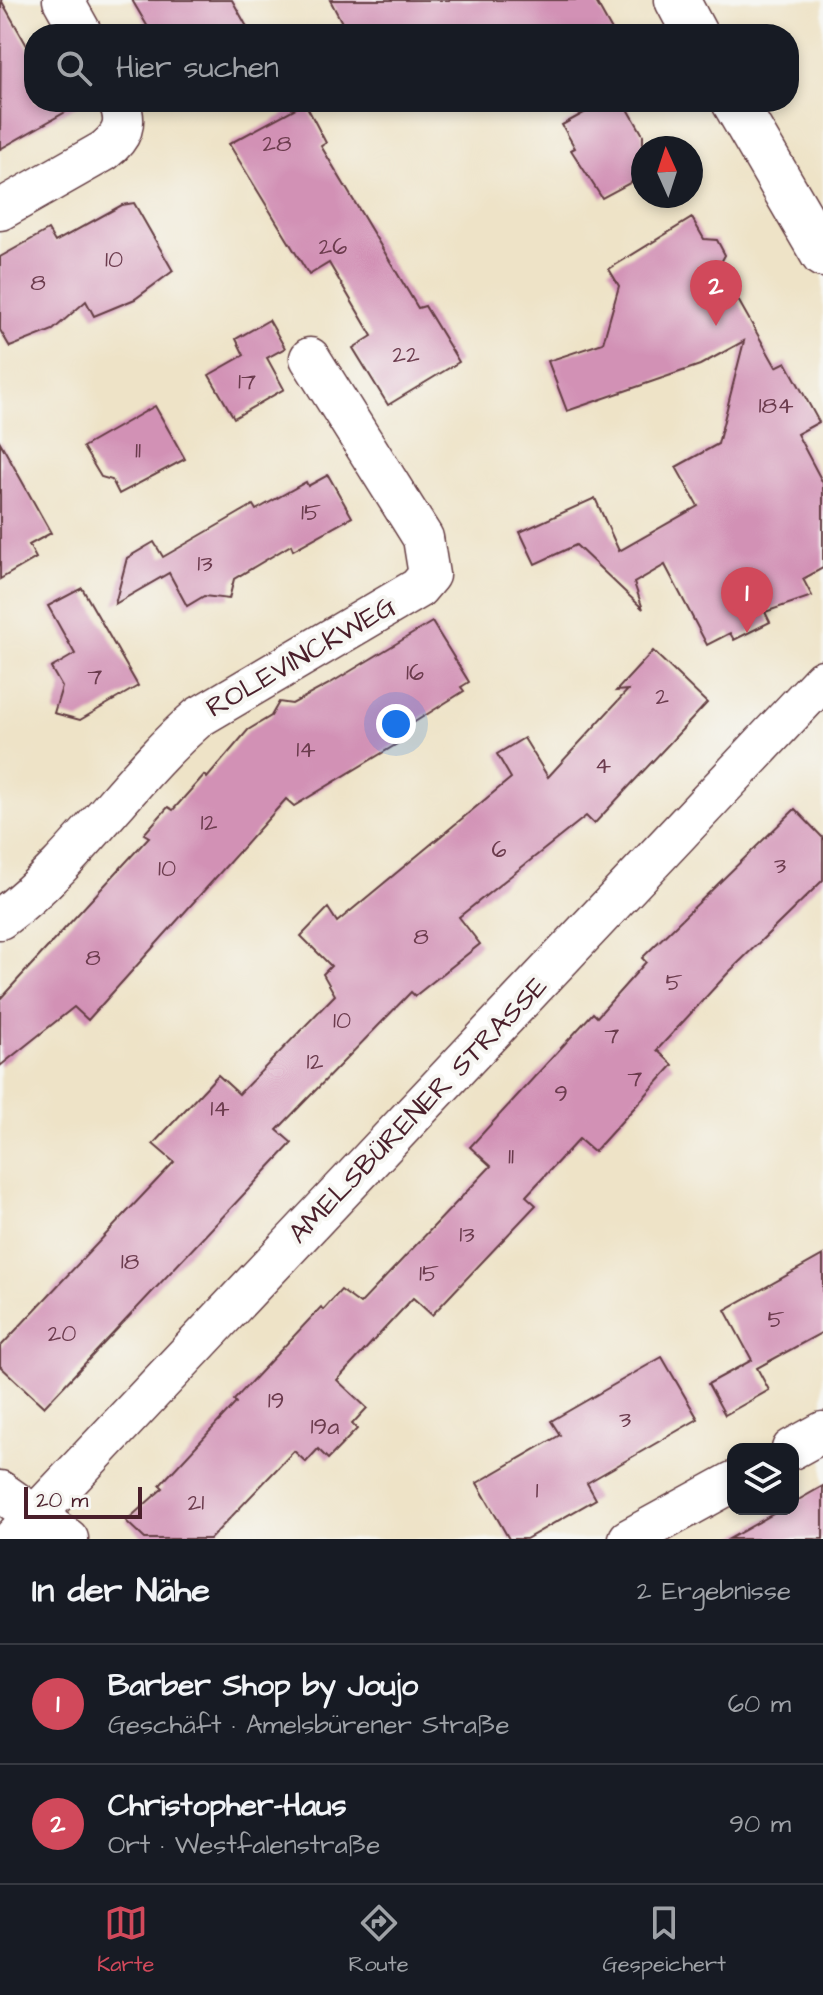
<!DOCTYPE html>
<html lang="de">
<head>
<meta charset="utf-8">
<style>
  body { margin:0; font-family:"Architects Daughter",sans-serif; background:#242831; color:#f1f3f6 }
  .controls { position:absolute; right:24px; bottom:24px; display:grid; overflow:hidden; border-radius:16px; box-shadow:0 4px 12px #0003 }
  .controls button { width:72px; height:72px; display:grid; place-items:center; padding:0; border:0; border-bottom:2px solid #363941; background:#171b24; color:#f1f3f6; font:40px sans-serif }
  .compass { position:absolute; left:631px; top:136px; width:72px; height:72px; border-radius:50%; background:#171b24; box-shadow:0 4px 12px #0003; rotate:357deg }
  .scale { position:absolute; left:24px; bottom:20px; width:118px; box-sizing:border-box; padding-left:8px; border:4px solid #4a1f2b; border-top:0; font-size:22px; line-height:28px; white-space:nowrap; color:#4a1f2b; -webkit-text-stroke:6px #f6f6f2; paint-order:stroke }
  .you { position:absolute; left:396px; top:724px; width:28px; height:28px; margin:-20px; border:6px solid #fff; border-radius:50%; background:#1a73e8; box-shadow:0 0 0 12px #1a73e833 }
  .badge { display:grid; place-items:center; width:52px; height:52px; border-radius:50%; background:#d1495b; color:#fff; font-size:26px; font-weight:700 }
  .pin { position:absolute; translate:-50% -66px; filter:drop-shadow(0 2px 4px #0008) }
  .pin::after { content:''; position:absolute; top:42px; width:28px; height:24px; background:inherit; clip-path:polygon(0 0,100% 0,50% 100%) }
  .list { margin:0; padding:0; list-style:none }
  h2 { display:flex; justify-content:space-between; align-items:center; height:104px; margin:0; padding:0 32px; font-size:34px }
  h2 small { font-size:26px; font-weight:400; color:#9ea1a6 }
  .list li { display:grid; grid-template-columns:52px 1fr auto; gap:24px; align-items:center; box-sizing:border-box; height:120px; padding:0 32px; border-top:2px solid #363941 }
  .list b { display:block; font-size:30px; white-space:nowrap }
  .list p { margin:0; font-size:26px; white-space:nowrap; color:#9ea1a6 }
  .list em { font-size:26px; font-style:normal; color:#9ea1a6 }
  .icon { flex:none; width:44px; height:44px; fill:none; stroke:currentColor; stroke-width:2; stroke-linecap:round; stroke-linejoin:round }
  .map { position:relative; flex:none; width:823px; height:1539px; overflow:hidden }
  .search { position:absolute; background:#171b24; box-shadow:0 4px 12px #0003; left:24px; right:24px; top:24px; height:88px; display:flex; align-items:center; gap:20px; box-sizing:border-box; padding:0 28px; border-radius:32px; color:#9ea1a6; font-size:30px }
  .sheet { height:344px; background:#171b24 }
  nav { display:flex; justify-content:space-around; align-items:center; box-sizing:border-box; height:112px; border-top:2px solid #363941; background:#171b24; font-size:22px; color:#9ea1a6 }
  nav a { display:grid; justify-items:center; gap:4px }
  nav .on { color:#d1495b }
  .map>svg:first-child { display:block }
</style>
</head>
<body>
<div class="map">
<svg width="823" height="1539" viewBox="0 0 823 1539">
  <rect width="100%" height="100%" fill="#f6f6f2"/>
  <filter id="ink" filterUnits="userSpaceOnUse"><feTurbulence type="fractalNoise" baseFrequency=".0125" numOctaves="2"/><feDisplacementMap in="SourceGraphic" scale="16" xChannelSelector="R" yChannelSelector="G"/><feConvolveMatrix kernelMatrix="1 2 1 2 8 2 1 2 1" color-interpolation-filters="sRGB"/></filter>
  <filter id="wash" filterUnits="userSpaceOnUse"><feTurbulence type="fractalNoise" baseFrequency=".006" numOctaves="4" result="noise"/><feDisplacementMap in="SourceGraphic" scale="32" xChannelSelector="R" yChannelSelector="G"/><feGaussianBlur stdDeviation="1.8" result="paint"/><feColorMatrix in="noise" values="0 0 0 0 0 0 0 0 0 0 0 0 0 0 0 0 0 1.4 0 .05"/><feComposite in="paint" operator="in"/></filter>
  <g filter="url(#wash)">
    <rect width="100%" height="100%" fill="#eee3c7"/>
    <g id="blocks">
      <g fill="#d291b5">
        <path d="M1,0l33,58v44h49l-83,47z"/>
        <path d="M132,0h100l19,34h-99z"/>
        <path d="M330,0h265l19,34h-266z"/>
        <path d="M595,102h29l19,33v41l-41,22 -31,-48 4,-2 -13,-23 31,-17z"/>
        <path d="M305,103l21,40 -5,3 97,162 7,-2 34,56 -71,43 -35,-57 19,-12 -43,-73 -20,12 -80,-131z"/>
        <path d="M134,203l39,68 -38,28 -41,17 -8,-15 -33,29 -43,17 -10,-17v-73l48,-27 7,12 67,-37z"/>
        <path d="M692,218l12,21 13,1 8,15 -6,11 57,101 10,-5 33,60 -22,12 26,49v85l-20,11 9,17 -47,16 5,10 -36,18 -4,-7 -23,12 -42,-80 -31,18 9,26 -67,-64 -41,19 -15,-32 75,-34 24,53 79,-45 -22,-39 42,-23 26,-103 -44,24 -133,46 -19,-50 55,-18 16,-57 -10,-17z"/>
        <path d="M269,320l16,28 -18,10 17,31 -50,29 -25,-43 35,-20 -8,-16z"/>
        <path d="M155,406l30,53 -66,35 -7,-14 -11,-3 -18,-30z"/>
        <path d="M0,442l51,91 -22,12 7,13 -36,21z"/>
        <path d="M328,475l24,42 -59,33 -2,-5 -57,34 -5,20 -25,-3 -17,10 -18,-33 -54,31 12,-46 27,-16 9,15 90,-52 3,5 50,-28 2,4z"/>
        <path d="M82,588l56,98 -58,34 -26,-7 8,-26 -11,-19 24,-14 -27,-48z"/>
        <path d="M432,622l37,60 -8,5 3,4 -62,39 5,8 -113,68 -8,-7 -198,221 -14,-13 -74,59v-67l149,-162 -5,-3 24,-27 5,3 31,-35 3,3 41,-48 23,-14 8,-14 13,2 37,-20z"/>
        <path d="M653,651l54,52 -113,121 -8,-8 -127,101 21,27 -65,52 -4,-4 -134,138 15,13 -248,264 -44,-41v-19l174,-185 -21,-18 65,-69 21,19 96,-99 -12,-21 8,-8 -30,-30 27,-28 9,14 174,-144 -14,-24 27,-16 24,39 80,-87 -12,1z"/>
        <path d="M795,809l28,29v42l-94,92 -72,78 16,15 -79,87 -15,-13 -53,57 10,9 -104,110 -19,-17 -76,82 30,28 -15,16 5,5 -29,30 -10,-10 -12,13 -12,-11 -84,88h-65l-19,-18 37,-33 -3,-3 76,-82 -2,-3 87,-93 2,3 18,-20 19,14 131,-138 -21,-19 123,-134 4,4 49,-55 -4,-4z"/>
        <path d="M823,1255v77l-66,36 12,22 -44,25 -17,-31 44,-24 -27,-50z"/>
        <path d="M662,1357l36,62 -111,64 9,16 -70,40h-17l-32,-56 83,-48 -9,-14z"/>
        <path d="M823,1486v53h-94l53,-30h11v-6z"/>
      </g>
    </g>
  </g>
  <g filter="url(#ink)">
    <use href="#blocks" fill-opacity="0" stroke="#633c42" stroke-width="2"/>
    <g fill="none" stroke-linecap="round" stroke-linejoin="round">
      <g stroke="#633c42" stroke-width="43">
        <g id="minor">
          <path d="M63,0l19,34"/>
          <path d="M0,210l104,-59c18,-14 24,-27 15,-49"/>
          <path d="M0,919c77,-57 127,-140 199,-202l219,-129 11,-13 -6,-37 -113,-180"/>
          <path d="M792,1449l31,-17"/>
          <path d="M0,1491l68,48"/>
          <path d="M13,1539l810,-859"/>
          <path d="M629,1539l104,-57"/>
        </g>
      </g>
      <g stroke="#633c42" stroke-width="47">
        <g id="major">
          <path d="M677,0l18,34"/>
          <path d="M734,102l89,153"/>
        </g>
      </g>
      <use href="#minor" stroke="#fff" stroke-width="40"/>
      <use href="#major" stroke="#fff" stroke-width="44"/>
    </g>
  </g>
  <g text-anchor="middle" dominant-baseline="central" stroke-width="8" stroke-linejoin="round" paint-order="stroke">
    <g font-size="24" fill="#6c3c4e">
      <text x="277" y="144">28</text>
      <text x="333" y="247">26</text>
      <text x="114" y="260">10</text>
      <text x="38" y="283">8</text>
      <text x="406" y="355">22</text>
      <text x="247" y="382">17</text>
      <text x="776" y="406">184</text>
      <text x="138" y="451">11</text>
      <text x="311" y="513">15</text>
      <text x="205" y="564">13</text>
      <text x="415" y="673">16</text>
      <text x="95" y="677">7</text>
      <text x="662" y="697">2</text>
      <text x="306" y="750">14</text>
      <text x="603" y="766">4</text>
      <text x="209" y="823">12</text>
      <text x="499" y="850">6</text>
      <text x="780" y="866">3</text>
      <text x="167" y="869">10</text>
      <text x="421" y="937">8</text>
      <text x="93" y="958">8</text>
      <text x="674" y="983">5</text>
      <text x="342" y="1021">10</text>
      <text x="612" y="1036">7</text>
      <text x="315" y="1062">12</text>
      <text x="635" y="1079">7</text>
      <text x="561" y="1094">9</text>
      <text x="220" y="1109">14</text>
      <text x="511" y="1157">11</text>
      <text x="467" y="1235">13</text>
      <text x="130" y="1262">18</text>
      <text x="429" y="1274">15</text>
      <text x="776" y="1320">5</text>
      <text x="62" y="1334">20</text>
      <text x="276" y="1401">19</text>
      <text x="625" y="1420">3</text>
      <text x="325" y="1427">19a</text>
      <text x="537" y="1491">1</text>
      <text x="196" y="1503">21</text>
    </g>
    <g font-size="28" fill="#4a1f2b" stroke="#f6f6f2">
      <text transform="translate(301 657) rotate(-30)">ROLEVINCKWEG</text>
      <text transform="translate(418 1110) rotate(-46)">AMELSBÜRENER STRASSE</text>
    </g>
  </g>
</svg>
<div class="controls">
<button><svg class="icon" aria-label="layers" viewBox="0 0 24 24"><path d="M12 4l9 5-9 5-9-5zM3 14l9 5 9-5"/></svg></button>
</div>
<svg class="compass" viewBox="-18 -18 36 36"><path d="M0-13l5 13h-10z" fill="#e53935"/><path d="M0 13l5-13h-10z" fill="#9ea1a6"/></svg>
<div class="scale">20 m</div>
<div class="you"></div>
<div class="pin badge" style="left:747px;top:633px">1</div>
<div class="pin badge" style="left:716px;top:326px">2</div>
<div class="search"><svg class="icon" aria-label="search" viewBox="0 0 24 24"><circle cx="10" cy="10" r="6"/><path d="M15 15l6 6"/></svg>Hier suchen</div>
</div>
<section class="sheet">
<h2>In der Nähe<small>2 Ergebnisse</small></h2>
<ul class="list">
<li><span class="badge">1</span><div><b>Barber Shop by Joujo</b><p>Geschäft · Amelsbürener Straße</p></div><em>60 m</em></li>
<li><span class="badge">2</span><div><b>Christopher-Haus</b><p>Ort · Westfalenstraße</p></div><em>90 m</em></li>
</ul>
</section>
<nav>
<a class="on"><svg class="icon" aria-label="map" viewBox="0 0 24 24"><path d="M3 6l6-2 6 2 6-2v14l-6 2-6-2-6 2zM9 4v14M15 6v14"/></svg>Karte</a>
<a><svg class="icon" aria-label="directions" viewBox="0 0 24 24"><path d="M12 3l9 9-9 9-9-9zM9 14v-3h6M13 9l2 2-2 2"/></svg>Route</a>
<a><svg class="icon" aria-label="saved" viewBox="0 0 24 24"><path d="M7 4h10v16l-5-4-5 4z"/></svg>Gespeichert</a>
</nav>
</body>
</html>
